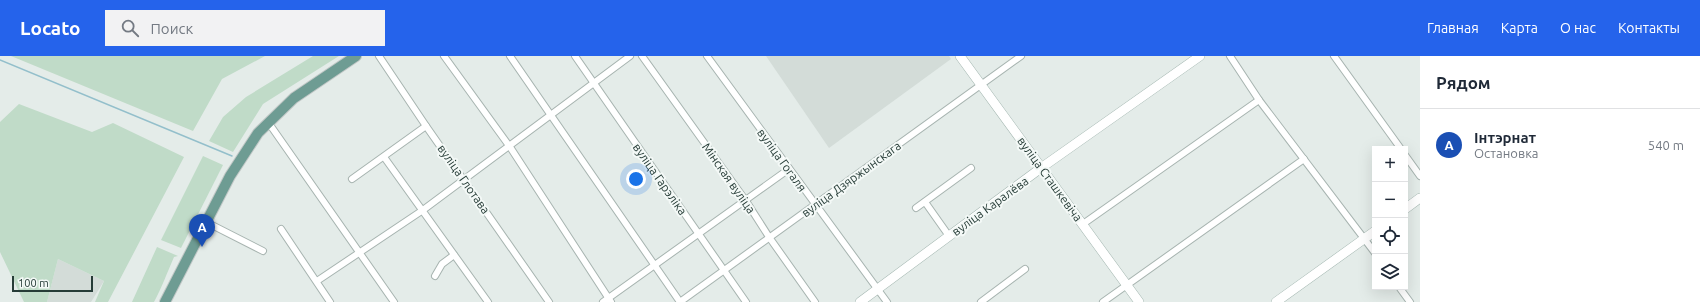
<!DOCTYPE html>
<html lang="ru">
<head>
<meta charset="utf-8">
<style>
  body { margin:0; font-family:Ubuntu,sans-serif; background:#f2f2f3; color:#1f2937 }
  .controls { position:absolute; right:12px; bottom:12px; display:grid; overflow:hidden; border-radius:0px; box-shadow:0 4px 16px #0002 }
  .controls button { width:36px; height:36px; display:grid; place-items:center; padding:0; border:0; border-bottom:1px solid #e0e1e3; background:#fff; color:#1f2937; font:20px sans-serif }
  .scale { position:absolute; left:12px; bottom:10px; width:81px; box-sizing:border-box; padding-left:4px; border:2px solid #263c37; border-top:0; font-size:11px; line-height:14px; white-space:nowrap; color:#263c37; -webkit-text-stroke:3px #f4f9f7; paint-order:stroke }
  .you { position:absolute; left:636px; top:123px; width:14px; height:14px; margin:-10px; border:3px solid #fff; border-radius:50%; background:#1a73e8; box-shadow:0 0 0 6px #1a73e833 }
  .badge { display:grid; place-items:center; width:26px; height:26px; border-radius:50%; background:#2563eb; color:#fff; font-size:13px; font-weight:700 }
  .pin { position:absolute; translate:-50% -33px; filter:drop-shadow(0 1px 2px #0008) }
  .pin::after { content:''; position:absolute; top:21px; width:14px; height:12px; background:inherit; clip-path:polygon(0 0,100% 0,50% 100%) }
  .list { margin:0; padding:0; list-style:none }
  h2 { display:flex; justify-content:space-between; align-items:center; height:52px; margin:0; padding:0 16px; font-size:17px }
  h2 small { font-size:13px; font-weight:400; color:#747a83 }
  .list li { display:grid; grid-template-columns:26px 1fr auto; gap:12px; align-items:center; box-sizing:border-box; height:72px; padding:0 16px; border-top:1px solid #e0e1e3 }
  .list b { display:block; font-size:15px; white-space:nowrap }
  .list p { margin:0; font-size:13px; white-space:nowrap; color:#747a83 }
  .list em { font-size:13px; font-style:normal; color:#747a83 }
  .icon { flex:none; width:22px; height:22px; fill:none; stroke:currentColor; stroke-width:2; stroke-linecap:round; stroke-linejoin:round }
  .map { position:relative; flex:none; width:1420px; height:246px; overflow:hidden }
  header { display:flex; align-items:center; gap:24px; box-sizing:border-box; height:56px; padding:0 20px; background:#2563eb; color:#fff }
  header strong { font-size:19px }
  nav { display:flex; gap:22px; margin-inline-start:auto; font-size:14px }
  .search { width:280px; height:36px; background:#f2f2f3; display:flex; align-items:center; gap:10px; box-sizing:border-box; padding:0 14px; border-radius:0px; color:#747a83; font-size:15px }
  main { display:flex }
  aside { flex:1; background:#fff }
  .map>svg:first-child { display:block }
</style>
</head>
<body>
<header>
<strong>Locato</strong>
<div class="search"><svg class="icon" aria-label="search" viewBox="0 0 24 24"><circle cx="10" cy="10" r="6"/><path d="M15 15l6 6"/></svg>Поиск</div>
<nav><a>Главная</a><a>Карта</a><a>О нас</a><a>Контакты</a></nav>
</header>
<main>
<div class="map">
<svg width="1420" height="246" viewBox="0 0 1420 246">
  <rect width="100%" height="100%" fill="#e4ece9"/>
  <g fill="#d3dcd8">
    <path d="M766,0h183l2,3 -122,89z"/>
    <path d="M58,203l46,22 -13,21h-44z"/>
  </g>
  <g fill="#c0dbc8">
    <path d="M11,0h254l-43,23 -29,52z"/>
    <path d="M313,0h26l-76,48 -30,48 -24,-11 14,-24 23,-20z"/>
    <path d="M19,48l73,28 21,-9 71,34 -76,145h-13l9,-21 -46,-22 -11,43h-23l-24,-50v-130z"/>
    <path d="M203,100l20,9 -42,83 -20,-8z"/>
    <path d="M157,191l21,9 -4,1c-7,16 -12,30 -20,45h-22z"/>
  </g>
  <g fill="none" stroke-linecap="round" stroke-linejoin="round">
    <path stroke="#93bfcb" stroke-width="1.5" d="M0,4l232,96"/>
    <g stroke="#a7b4b0" stroke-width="8">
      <g id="street">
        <path d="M379,0l47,70 123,176"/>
        <path d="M444,0l66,91 101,155"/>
        <path d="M510,0l170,246"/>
        <path d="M575,0l171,246"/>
        <path d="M642,0l104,145 23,36 46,65"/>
        <path d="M707,0l180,246"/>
        <path d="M1230,0l29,44 116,153"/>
        <path d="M1334,0l67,93"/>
        <path d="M268,66l126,180"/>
        <path d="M1405,99l15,21"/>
        <path d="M384,101l104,145"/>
        <path d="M352,123l74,-53"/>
        <path d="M925,146l24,34"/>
        <path d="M916,152l55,-40"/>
        <path d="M206,166l57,29"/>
        <path d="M1083,168l176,-124"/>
        <path d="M281,173l49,73"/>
        <path d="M435,220l7,-12 12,-9"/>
        <path d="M317,225l106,-71 207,-154"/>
        <path d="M1399,231l11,15"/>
        <path d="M603,246l186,-133"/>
        <path d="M680,246l341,-246"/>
        <path d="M981,246l44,-33"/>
        <path d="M1103,246l201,-143"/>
      </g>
    </g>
    <g stroke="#a4b7b1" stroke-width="10">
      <g id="secondary">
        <path d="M960,0l179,246"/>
        <path d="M1405,153l15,-11"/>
        <path d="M860,246l181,-134 159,-112"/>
        <path d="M1276,246l99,-71"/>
      </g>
    </g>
    <g stroke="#c2c8c7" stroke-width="12">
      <path id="primary" d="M165,246l65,-126 28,-43 36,-35 62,-42"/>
    </g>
    <use href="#street" stroke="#fff" stroke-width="6"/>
    <use href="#secondary" stroke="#fff" stroke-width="9"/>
    <use href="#primary" stroke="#6e9c93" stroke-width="10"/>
  </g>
  <g text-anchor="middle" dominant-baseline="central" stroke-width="4" stroke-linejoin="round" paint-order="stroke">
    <g font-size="12" fill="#263c37" stroke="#f4f9f7">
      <text transform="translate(782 104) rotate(54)">вуліца Гогаля</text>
      <text transform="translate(729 122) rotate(55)">Мінская вуліца</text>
      <text transform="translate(464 123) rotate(55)">вуліца Глотава</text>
      <text transform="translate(660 123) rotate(55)">вуліца Гарэліка</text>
      <text transform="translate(851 123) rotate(-36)">вуліца Дзяржынскага</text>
      <text transform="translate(1050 123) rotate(54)">вуліца Сташкевіча</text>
      <text transform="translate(990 150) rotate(-36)">вуліца Каралёва</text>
    </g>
  </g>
</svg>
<div class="controls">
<button>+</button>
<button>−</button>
<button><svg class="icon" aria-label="locate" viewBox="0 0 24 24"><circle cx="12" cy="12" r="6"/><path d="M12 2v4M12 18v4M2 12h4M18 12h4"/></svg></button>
<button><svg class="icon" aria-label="layers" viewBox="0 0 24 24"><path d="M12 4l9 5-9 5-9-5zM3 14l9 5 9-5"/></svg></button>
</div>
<div class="scale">100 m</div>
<div class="you"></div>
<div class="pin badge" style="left:202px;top:191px;background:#1a4fb4">A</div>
</div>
<aside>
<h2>Рядом<small></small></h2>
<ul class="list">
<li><span class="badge" style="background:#1a4fb4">A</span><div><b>Інтэрнат</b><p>Остановка</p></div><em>540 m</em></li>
</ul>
</aside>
</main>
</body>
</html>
